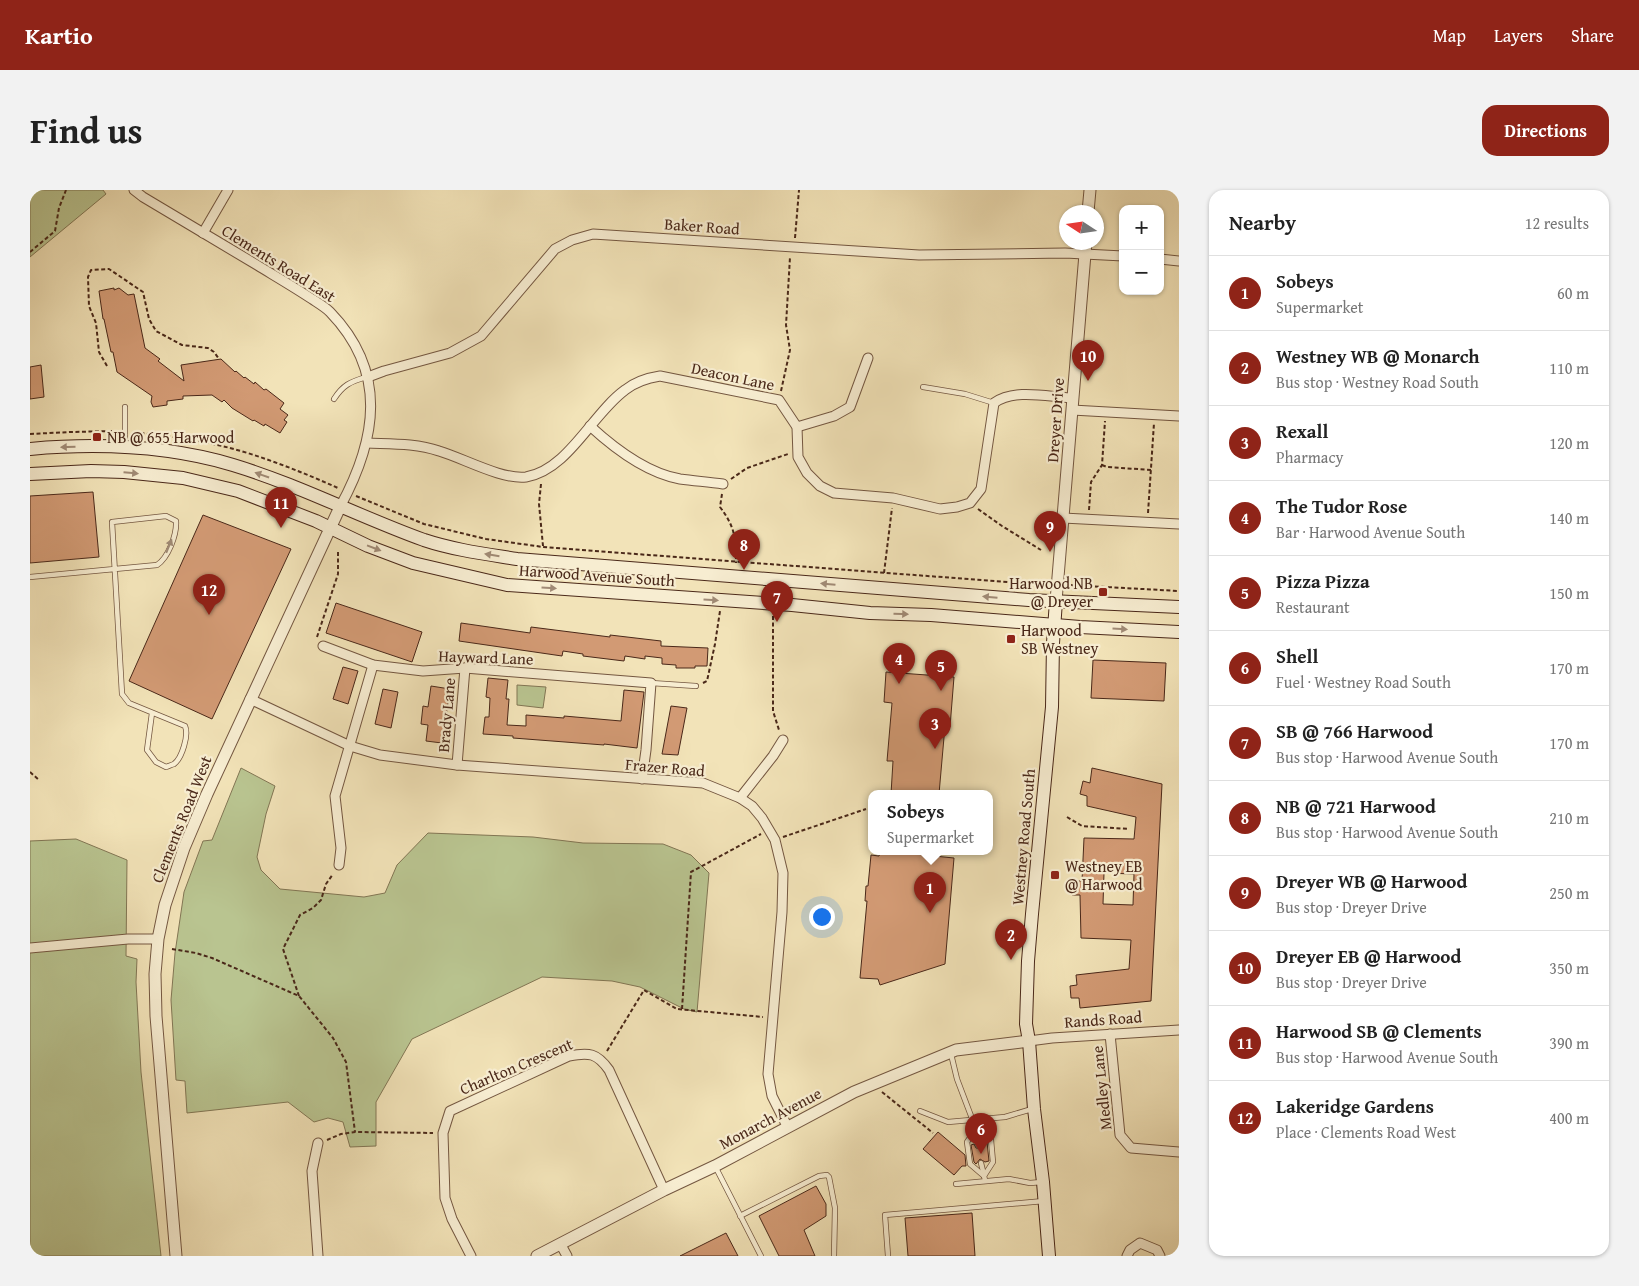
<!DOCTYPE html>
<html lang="en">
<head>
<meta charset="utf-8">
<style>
  body { margin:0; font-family:"Gentium Book Plus",serif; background:#f2f2f2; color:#222 }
  .controls { position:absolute; right:15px; top:15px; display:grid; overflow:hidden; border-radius:10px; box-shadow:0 1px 4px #0004 }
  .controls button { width:45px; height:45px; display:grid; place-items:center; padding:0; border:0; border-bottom:1px solid #e0e0e0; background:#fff; color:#222; font:25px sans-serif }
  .compass { position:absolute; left:1029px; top:15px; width:45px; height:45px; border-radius:50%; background:#fff; box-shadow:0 1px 4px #0004; rotate:282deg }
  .you { position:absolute; left:791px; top:726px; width:18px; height:18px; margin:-12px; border:4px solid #fff; border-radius:50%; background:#1a73e8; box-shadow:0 0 0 8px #1a73e833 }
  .badge { display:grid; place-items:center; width:32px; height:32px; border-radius:50%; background:#8f2418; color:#fff; font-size:16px; font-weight:700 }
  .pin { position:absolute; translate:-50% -41px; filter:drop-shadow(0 1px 2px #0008) }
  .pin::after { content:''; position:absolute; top:26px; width:18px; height:15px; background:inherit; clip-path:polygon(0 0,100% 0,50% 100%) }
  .popup { position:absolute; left:838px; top:600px; width:125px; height:65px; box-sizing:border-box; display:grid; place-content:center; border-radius:10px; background:#fff; filter:drop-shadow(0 1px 4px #0005); font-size:16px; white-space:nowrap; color:#767676 }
  .popup b { font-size:19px; color:#222 }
  .popup::after { content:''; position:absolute; left:50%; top:100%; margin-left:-10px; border:10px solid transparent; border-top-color:#fff }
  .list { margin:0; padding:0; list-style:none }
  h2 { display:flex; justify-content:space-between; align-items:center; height:65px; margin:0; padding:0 20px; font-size:21px }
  h2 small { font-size:16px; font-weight:400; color:#767676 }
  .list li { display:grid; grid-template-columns:32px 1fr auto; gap:15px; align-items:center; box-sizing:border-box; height:75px; padding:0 20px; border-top:1px solid #e0e0e0 }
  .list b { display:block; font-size:19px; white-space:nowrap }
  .list p { margin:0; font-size:16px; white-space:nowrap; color:#767676 }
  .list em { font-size:16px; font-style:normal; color:#767676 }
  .map { position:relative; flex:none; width:1149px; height:1066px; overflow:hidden; border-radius:15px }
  header { display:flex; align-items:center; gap:30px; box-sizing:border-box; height:70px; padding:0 25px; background:#8f2418; color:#fff }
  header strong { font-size:24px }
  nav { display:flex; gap:28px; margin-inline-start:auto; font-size:18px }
  .intro { display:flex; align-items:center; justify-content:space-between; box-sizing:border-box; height:120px; padding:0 30px }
  h1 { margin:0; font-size:35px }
  .button { padding:12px 22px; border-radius:15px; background:#8f2418; color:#fff; font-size:18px; font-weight:700 }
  main { display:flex; gap:30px; padding:0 30px }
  aside { flex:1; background:#fff; border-radius:15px; box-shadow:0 1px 4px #0004 }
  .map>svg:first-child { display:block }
</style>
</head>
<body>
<header>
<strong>Kartio</strong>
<nav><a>Map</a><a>Layers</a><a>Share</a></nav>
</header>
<div class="intro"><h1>Find us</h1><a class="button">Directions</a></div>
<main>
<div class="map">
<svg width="1149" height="1066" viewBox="0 0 1149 1066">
  <rect width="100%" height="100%" fill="#f2e3b8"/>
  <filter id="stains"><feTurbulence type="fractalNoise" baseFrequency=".004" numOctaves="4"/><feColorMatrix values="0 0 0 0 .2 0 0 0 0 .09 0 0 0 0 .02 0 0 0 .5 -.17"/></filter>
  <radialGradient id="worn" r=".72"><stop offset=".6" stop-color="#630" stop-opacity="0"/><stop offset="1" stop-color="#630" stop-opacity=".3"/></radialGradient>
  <g fill="#b9c490" stroke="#827654">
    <path d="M0,0h73l3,4 -76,63z"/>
    <path d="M487,495l29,2 -3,21 -26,-3z"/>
    <path d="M211,578l34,18 -9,28 -9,43 4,13 19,19 84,8 21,-4 12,-28 31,-32 105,4 50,6 80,1 28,11 18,18 -12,139 -13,-3 -44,-22 -28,-6 -70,-4 -130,62 -36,63v44l-26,1 -7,-25 -15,-4 -14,4 -26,-20 -101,11 -2,-32 -9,-1 -5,-80 4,-47 9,-61 19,-51 9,-1z"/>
    <path d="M46,649l51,21 -1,96 11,3 -1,23 5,90 20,184h-131v-415z"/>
  </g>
  <g fill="#d29a74" stroke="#4a2819" fill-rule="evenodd">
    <path d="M84,98v2l5,-2 9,7 6,-1 11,54 15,11 -2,2 26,20 -3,-16 40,-6 14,13 1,-1 8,7 1,-1 9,7 1,-2 9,8 2,-1 18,14 -4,6 8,6 -4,5 3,2 -7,11 -15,-9 -1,2 -10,-6 -1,1 -21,-13 -8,-8 -2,2 -10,-7 -29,1v3l-16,2v4l-14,2 -2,-5 1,-6 -35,-24 -4,-20h-2l-7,-33h-1l-4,-28z"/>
    <path d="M11,175l3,32 -14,2v-32z"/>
    <path d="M63,302l6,65 -69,6v-67z"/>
    <path d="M173,325l88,34 -79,170 -83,-38z"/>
    <path d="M306,413l86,29 -10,30 -86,-29z"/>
    <path d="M431,433l69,10 1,-6 79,10v-2l51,6v5l47,2 -1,18h-12v2h-19v-3l-14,-1v-6l-17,-2v3l-20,-3 -1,5 -41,-5v-2l-20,-3 -1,5 -103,-15z"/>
    <path d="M1063,470l73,3 -2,38 -73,-3z"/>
    <path d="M313,477l15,4 -10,33 -15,-5z"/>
    <path d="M856,482l68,5 -4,50 -5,-1 -6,68h-48l2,-33h-6l5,-58 -8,-1z"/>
    <path d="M458,488l20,2 -2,19h3l-2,26 19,1v-11l38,3v-2l57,5 3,-31 20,2 -7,56 -33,-4v1l-91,-7v-2l-30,-2 2,-17h4l1,-19 -4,-1z"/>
    <path d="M401,496l19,3 -8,54 -16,-2 2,-16 -7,-1 2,-18 5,1z"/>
    <path d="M353,499l15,3 -7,36 -16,-4z"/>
    <path d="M641,516l16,2 -9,47 -16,-1z"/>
    <path d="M1062,578l70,16 -11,217 -71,7 -1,-10h-8l-1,-12 7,-1 -1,-10 53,-6 2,-29 -50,-2 -1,-43h-8v-14h10l2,-43 50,1 2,-22 -49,-11v-10l-7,-2 3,-13 7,2zM1074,683l30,1 -1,31 -30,-1z"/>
    <path d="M850,662h54v4l20,2 -9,106 -65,21 -2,-6 -18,-1 7,-77h-2l1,-15h2l3,-31 8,1z"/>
    <path d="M908,942l27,23 1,11h-4l-8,9 -31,-26z"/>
    <path d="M957,952l2,19 -4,1 -5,-3 -4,5 -2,-2 -3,-17 3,-1 2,4h3l3,-2v-3z"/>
    <path d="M786,996l10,18v12l-22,14 11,26h-36l-20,-40z"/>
    <path d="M942,1023l3,43h-67l-3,-38z"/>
    <path d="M696,1043l12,23h-58z"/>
  </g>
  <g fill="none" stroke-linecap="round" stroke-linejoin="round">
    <g stroke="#745741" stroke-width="6">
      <g id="service">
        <path d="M893,197l42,7 29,9"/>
        <path d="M304,209c9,-14 16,-17 32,-22"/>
        <path d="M95,217v39"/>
        <path d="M0,387l127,-12c11,-7 20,-30 19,-44l-10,-5 -54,6 10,172 7,9 56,23c4,9 -3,32 -11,38 -3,1 -5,2 -8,3l-10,-5 -9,-12 5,-37"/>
        <path d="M621,493l45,3"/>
        <path d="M921,864l6,25 19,50 15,11 2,22 -9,14 1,4"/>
        <path d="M890,921l28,11 57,-5 27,-8"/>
        <path d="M946,939l-9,13 3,22 14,12"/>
        <path d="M946,939l2,15"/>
        <path d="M951,973l3,12"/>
        <path d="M685,976l46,90"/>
        <path d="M926,994l53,-5 21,4 12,-1"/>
        <path d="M710,1026l79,-40 8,-1 2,2 6,31 -1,48"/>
        <path d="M858,1066l-3,-41 159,-14"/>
      </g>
    </g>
    <g stroke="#745741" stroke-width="11">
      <g id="minor">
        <path d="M104,0l9,7c38,23 76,45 114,68 18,11 37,22 55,34 6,4 13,8 18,13 58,60 47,127 10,195"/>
        <path d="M173,43l25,-43"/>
        <path d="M1130,69l19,2"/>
        <path d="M338,187l16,-6 66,-18 31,-17 74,-87 17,-9 21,-6 326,21 146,-2 58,3"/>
        <path d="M1042,220l107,6"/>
        <path d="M560,236c25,23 56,47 90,53 15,2 29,3 43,5"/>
        <path d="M767,237l37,-11 16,-9 18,-49"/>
        <path d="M337,253c24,1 49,0 72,8 24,7 63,29 87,26 42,-7 66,-63 99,-87 10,-8 22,-12 35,-14l119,24 18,27 1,30 9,16 13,13 14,7 59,5 47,11 17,-2 13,-4 11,-14 13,-86c21,-15 54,-6 78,-5"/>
        <path d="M1033,328l116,6"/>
        <path d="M293,456l50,19 50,6 42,-3 186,15 -5,67 -4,29"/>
        <path d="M220,509l100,47 30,9 77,10 246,18 37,15 12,8 10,12 13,22 8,33 -1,39 -14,162 4,22 15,30"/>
        <path d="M427,575l8,-97"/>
        <path d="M710,608l33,-42 10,-16"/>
        <path d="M309,675l2,-17 -6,-52 38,-131"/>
        <path d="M0,758l98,-9h30"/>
        <path d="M1080,844l10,101 11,13 48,4"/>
        <path d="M999,851l23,-3 127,-8"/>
        <path d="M531,1055l6,11"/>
        <path d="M288,1066l-6,-85 6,-28"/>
        <path d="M441,1066l-19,-37 -7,-21 -2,-65 7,-22 119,-55c20,-4 28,-3 40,14l55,120"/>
        <path d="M1097,1066l3,-6 10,-7 17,7 3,6"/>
      </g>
    </g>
    <g stroke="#745741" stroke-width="13">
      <g id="tertiary">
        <path d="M1058,22l2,-22"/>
        <path d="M1026,411l30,-359"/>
        <path d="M146,1066l-20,-240 -1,-42 3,-35 7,-34 19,-57 23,-54 133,-287"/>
        <path d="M507,1066l127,-66 51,-24 139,-74 102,-42 73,-9"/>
      </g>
    </g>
    <g stroke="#4a2819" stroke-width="14">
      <g id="secondary">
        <path d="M0,259c67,-6 139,-3 203,16 66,20 127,52 191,75 30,10 62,14 93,19l512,41 150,7"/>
        <path d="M0,284l61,-3 33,1 59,6 55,13 78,30 52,25 45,17 94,22 285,20 78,8 61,2 149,12 99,5"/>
        <path d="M1019,1066l-6,-74 -9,-73 -5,-68 -3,-17 2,-63 4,-47 20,-207 1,-64 3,-42"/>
      </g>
    </g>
    <g stroke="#4a2819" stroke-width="2" stroke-dasharray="4 2.5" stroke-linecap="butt">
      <path d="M765,48l4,-48"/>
      <path d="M0,62l25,-21 4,-23 7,-18"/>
      <path d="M77,176l-8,-14 -3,-29 -7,-17 -1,-29 3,-7 18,-1 34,23 6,27 7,12 26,14 26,3 6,4 5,7"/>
      <path d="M751,201l9,-41 -4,-25 4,-68"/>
      <path d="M104,242c29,4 59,7 88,14 38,9 80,26 116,42"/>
      <path d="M0,244l40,-2 47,-1"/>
      <path d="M1072,275l5,2 44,3"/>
      <path d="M701,289l16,-11 41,-14"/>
      <path d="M511,294l-2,20 4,42"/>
      <path d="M692,304l-2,13c15,20 16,31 16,56"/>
      <path d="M326,306l68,28 62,15 57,8 504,38"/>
      <path d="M948,319l24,17 39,24"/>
      <path d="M1059,320l2,-28 11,-17 3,-44"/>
      <path d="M1118,323l6,-90"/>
      <path d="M854,383l8,-65"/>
      <path d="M1039,395l110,6"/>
      <path d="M743,426v95l6,19"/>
      <path d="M287,447l21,-63v-23"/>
      <path d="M673,493l4,-2 8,-37 5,-33"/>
      <path d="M0,582l9,8"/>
      <path d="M1037,627l15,9 47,3"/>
      <path d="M753,647l83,-28"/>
      <path d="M142,759l24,4 16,5 87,38 34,42 13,24 9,70"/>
      <path d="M269,806l-16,-47 17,-34 13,-7 8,-8 5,-16 7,-10"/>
      <path d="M652,819l9,-137 70,-38"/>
      <path d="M577,861l37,-61 33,19 86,8"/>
      <path d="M852,902l51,41"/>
      <path d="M297,950l14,-6 14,-2 78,1"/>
    </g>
    <use href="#service" stroke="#f7edd1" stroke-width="4.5"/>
    <use href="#minor" stroke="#f7edd1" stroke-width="9"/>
    <use href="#tertiary" stroke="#f7edd1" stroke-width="11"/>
    <use href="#secondary" stroke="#f7edd1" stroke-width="12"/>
  </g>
  <defs><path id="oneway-solid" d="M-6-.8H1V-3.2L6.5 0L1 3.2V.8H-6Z" transform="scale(1.25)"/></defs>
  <g fill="#a08a75">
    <use href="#oneway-solid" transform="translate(38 257) rotate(178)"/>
    <use href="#oneway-solid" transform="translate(101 283) rotate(5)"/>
    <use href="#oneway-solid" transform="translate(232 285) rotate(-161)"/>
    <use href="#oneway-solid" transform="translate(139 356) rotate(-68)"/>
    <use href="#oneway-solid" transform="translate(344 358) rotate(21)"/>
    <use href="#oneway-solid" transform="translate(462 365) rotate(-171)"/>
    <use href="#oneway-solid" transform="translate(798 394) rotate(-175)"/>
    <use href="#oneway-solid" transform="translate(519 398) rotate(4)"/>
    <use href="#oneway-solid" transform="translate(960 407) rotate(-175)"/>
    <use href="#oneway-solid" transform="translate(681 410) rotate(4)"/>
    <use href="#oneway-solid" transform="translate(871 424) rotate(2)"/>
    <use href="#oneway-solid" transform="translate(1090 439) rotate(3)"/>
  </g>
  <g fill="#8f2418" stroke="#f7edd1" stroke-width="2">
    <rect x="62" y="242" width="10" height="10" rx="2.5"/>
    <rect x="1068" y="397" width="10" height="10" rx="2.5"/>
    <rect x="976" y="444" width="10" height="10" rx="2.5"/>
    <rect x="1020" y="680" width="10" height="10" rx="2.5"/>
  </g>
  <g text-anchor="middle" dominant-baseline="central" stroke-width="4.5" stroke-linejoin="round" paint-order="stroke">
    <g font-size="16" fill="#4a2819" stroke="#f7edd1">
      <text transform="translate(672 36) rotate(4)">Baker Road</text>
      <text transform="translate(249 73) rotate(32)">Clements Road East</text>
      <text transform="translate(703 186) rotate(12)">Deacon Lane</text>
      <text transform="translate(1025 230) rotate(-86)">Dreyer Drive</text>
      <text transform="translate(567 385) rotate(4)">Harwood Avenue South</text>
      <text transform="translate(456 467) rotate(2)">Hayward Lane</text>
      <text transform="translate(416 525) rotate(-85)">Brady Lane</text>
      <text transform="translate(635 577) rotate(5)">Frazer Road</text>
      <text transform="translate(151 629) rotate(-68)">Clements Road West</text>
      <text transform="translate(993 647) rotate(-85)">Westney Road South</text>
      <text transform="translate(1073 829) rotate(-4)">Rands Road</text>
      <text transform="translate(486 876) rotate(-23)">Charlton Crescent</text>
      <text transform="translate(1071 898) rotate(-96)">Medley Lane</text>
      <text transform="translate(740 928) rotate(-28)">Monarch Avenue</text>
    </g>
    <g font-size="16" fill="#4a2819" stroke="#f7edd1" text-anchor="start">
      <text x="77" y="247">NB @ 655 Harwood</text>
      <text x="1063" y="393" text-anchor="end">Harwood NB<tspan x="1063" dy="18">@ Dreyer</tspan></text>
      <text x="991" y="440">Harwood<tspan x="991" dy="18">SB Westney</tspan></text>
      <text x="1035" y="676">Westney EB<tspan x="1035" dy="18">@ Harwood</tspan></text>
    </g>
  </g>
  <rect width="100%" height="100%" filter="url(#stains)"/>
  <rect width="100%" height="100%" fill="url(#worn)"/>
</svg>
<div class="controls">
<button>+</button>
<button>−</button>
</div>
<svg class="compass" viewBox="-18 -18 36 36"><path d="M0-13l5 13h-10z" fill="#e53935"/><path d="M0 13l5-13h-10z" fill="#767676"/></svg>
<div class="you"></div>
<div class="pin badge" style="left:900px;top:723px">1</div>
<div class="popup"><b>Sobeys</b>Supermarket</div>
<div class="pin badge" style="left:981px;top:770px">2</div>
<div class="pin badge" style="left:905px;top:559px">3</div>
<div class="pin badge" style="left:869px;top:494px">4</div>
<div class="pin badge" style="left:911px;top:501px">5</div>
<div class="pin badge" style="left:951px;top:964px">6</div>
<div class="pin badge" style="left:747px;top:432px">7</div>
<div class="pin badge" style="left:714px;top:380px">8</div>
<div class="pin badge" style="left:1020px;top:362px">9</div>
<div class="pin badge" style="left:1058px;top:191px">10</div>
<div class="pin badge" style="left:251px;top:338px">11</div>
<div class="pin badge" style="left:179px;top:425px">12</div>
</div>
<aside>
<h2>Nearby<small>12 results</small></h2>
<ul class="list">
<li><span class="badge">1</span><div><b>Sobeys</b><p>Supermarket</p></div><em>60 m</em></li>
<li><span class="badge">2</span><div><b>Westney WB @ Monarch</b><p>Bus stop · Westney Road South</p></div><em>110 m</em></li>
<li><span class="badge">3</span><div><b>Rexall</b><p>Pharmacy</p></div><em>120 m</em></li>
<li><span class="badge">4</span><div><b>The Tudor Rose</b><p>Bar · Harwood Avenue South</p></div><em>140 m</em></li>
<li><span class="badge">5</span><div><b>Pizza Pizza</b><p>Restaurant</p></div><em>150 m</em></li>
<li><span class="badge">6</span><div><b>Shell</b><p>Fuel · Westney Road South</p></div><em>170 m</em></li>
<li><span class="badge">7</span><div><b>SB @ 766 Harwood</b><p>Bus stop · Harwood Avenue South</p></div><em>170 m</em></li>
<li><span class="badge">8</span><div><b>NB @ 721 Harwood</b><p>Bus stop · Harwood Avenue South</p></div><em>210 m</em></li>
<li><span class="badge">9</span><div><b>Dreyer WB @ Harwood</b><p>Bus stop · Dreyer Drive</p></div><em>250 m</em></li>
<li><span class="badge">10</span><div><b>Dreyer EB @ Harwood</b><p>Bus stop · Dreyer Drive</p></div><em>350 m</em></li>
<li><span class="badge">11</span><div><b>Harwood SB @ Clements</b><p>Bus stop · Harwood Avenue South</p></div><em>390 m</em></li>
<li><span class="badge">12</span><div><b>Lakeridge Gardens</b><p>Place · Clements Road West</p></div><em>400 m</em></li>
</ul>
</aside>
</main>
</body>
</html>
